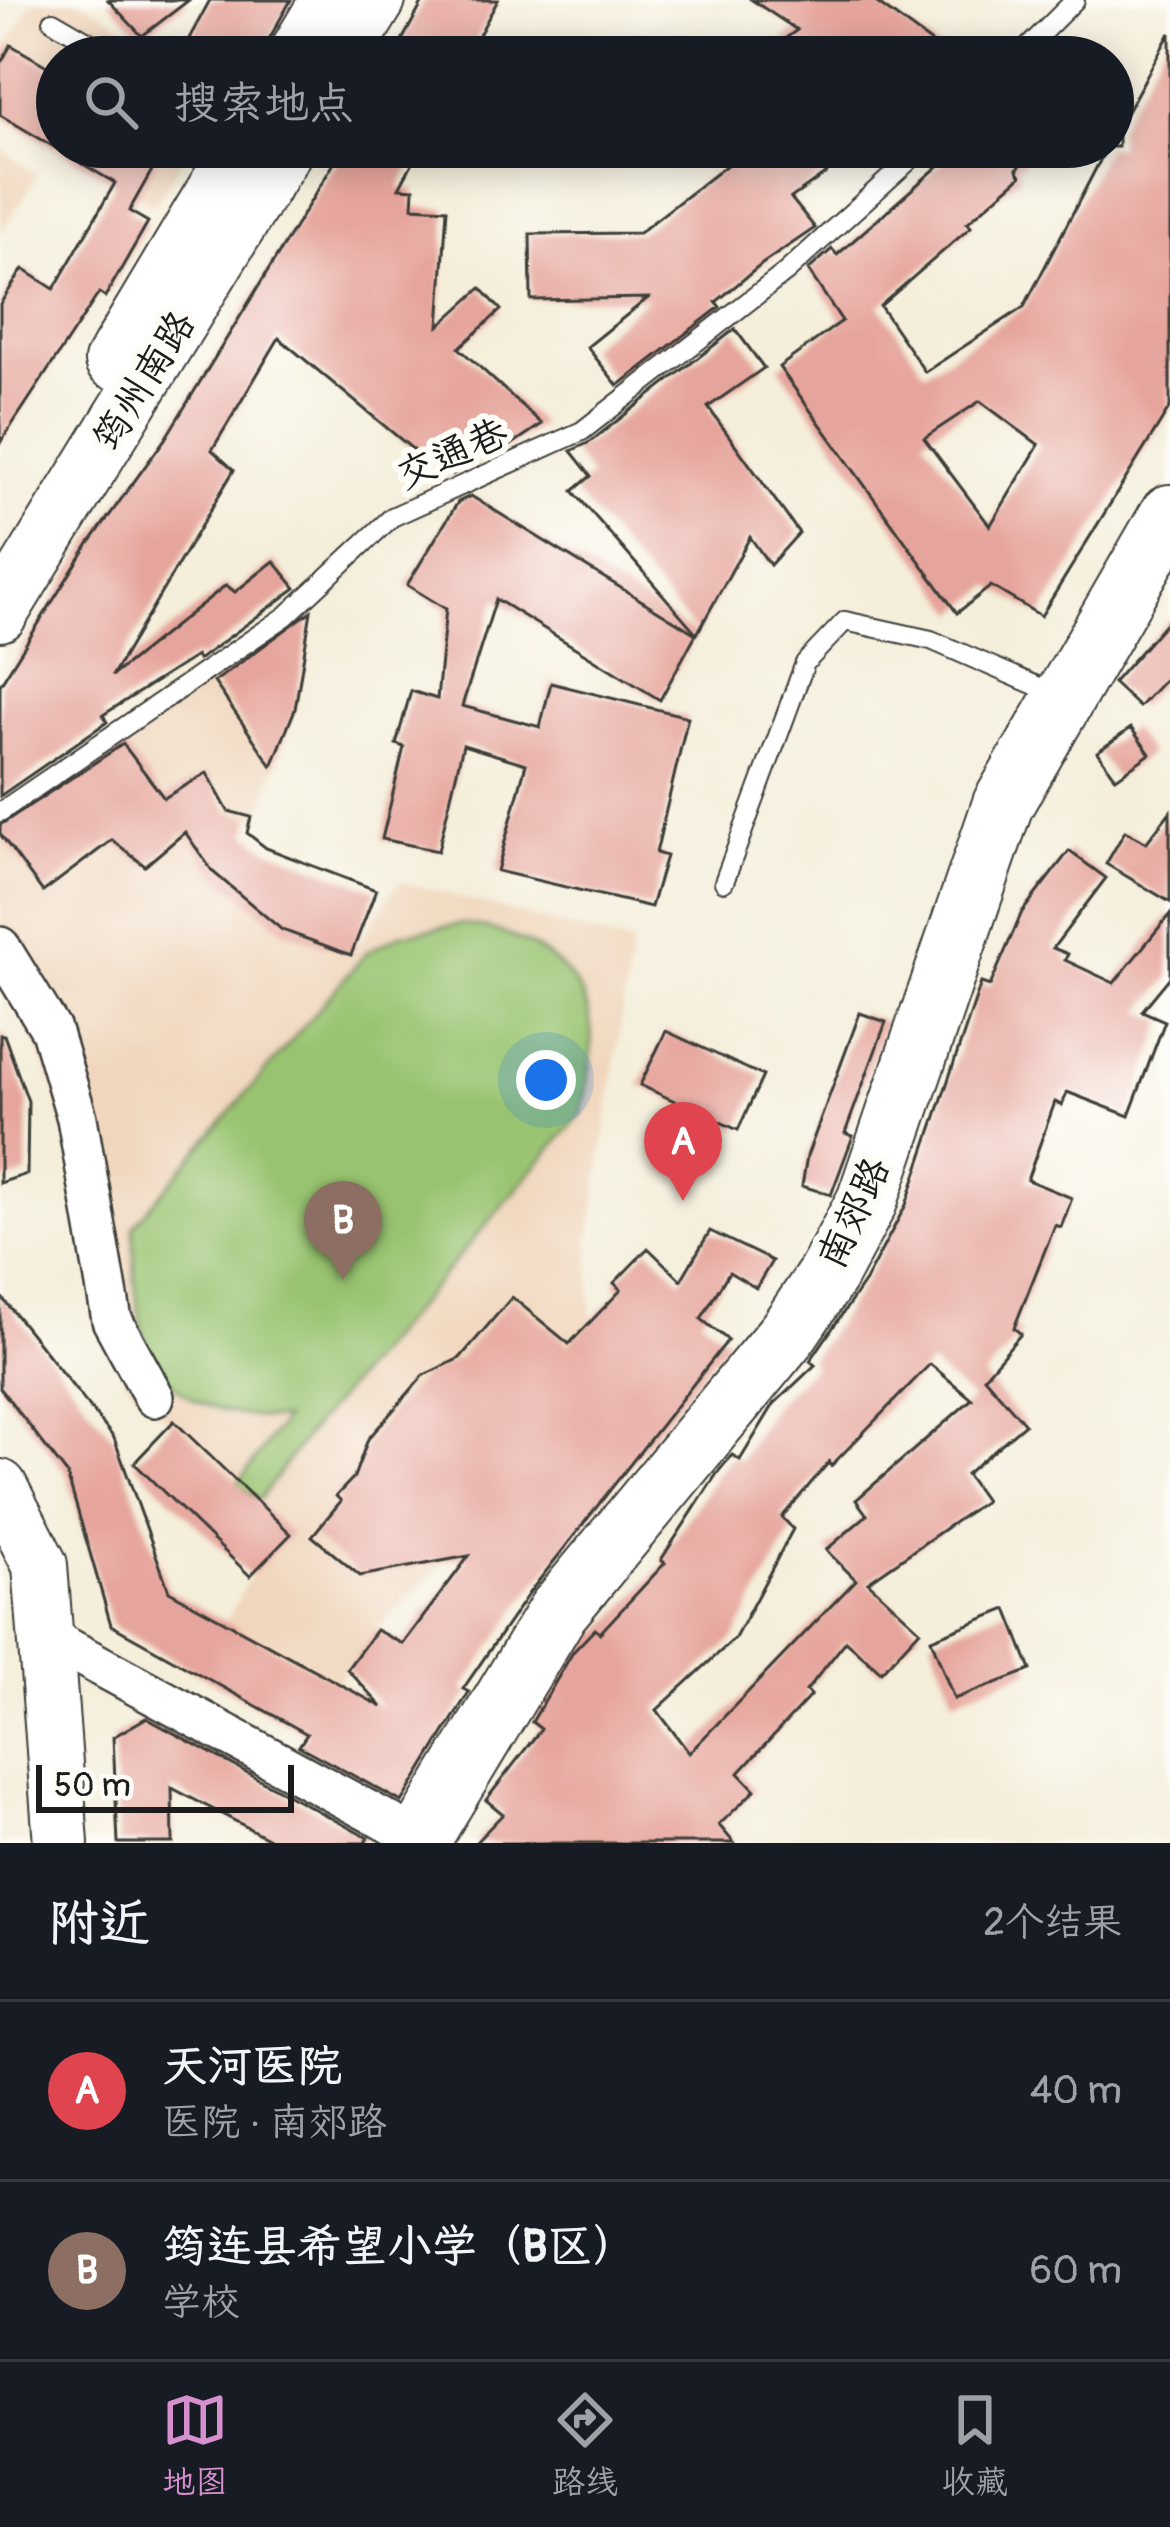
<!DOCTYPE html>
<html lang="zh">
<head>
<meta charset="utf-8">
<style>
  body { margin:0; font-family:Pangolin,"LXGW WenKai TC",sans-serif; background:#20242c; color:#f1f3f6 }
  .scale { position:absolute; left:36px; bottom:30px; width:258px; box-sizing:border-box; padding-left:12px; border:6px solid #1c1c1c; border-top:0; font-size:33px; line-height:42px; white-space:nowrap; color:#1c1c1c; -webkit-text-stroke:9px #fdfcf7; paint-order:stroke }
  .you { position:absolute; left:546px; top:1080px; width:42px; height:42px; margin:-30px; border:9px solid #fff; border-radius:50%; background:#1a73e8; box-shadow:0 0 0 18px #1a73e833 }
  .badge { display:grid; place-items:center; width:78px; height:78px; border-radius:50%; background:#d690ce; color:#fff; font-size:39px; font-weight:700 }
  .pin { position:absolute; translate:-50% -99px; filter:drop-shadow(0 3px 6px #0008) }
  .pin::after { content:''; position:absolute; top:63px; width:42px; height:36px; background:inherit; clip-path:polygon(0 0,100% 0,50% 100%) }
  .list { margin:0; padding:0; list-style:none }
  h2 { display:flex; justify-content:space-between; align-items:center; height:156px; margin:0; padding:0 48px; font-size:51px }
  h2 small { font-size:39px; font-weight:400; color:#9ea1a6 }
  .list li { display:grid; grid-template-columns:78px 1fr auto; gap:36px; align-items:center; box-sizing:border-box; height:180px; padding:0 48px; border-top:3px solid #363941 }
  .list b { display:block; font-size:45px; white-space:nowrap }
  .list p { margin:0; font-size:39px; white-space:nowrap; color:#9ea1a6 }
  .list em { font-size:39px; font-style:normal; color:#9ea1a6 }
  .icon { flex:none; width:66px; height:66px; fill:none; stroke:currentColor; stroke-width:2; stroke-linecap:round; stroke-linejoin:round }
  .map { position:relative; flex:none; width:1170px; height:1843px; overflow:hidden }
  .search { position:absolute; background:#171b24; box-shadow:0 6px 30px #0003; left:36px; right:36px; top:36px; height:132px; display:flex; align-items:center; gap:30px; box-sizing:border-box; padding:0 42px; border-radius:66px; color:#9ea1a6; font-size:45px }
  .sheet { height:516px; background:#171b24 }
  nav { display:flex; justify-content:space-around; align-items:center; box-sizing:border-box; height:168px; border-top:3px solid #363941; background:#171b24; font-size:33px; color:#9ea1a6 }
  nav a { display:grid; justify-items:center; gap:6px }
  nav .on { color:#d690ce }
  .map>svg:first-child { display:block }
</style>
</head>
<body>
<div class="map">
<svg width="1170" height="1843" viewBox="0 0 1170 1843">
  <rect width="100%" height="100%" fill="#fdfcf7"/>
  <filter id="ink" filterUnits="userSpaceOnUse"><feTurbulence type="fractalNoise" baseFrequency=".00833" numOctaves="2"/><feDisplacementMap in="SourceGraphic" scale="24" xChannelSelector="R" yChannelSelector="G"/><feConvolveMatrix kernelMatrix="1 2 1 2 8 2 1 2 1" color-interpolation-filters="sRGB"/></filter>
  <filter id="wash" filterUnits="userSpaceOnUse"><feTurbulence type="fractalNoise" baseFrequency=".004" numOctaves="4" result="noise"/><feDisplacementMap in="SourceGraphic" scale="48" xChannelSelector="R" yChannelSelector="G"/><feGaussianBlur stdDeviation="2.7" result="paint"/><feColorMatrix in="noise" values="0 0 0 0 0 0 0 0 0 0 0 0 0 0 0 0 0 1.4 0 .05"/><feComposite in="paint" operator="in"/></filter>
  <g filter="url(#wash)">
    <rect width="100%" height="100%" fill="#f4eeda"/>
    <g fill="#f0d6bc">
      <path d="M33,0h47l97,57h-120v90h133l-36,59 -154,-91v-59z"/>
      <path d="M0,148l38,27 -38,59z"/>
      <path d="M311,610l-16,99 -37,110 -30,-9 -21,-37 -43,25 -42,-56z"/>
      <path d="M185,832l28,40 69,58 69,25 48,-74 233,63 -42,295 1,82 -108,202 -107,107 -41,54 -109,-62 24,-46 40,-42 -167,-155 -69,-290 -44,-105 -10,-9v-141l44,57 68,-51 33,26z"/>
    </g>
    <path fill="#98c370" stroke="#5a7046" stroke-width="3" d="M461,924c50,4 120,38 129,96 5,32 -2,63 -9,94l-273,319 -48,66 -23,-14 47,-66c-136,-3 -152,-77 -150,-194l233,-273 34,-18z"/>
    <g id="blocks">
      <g fill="#e6a59c" fill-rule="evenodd">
        <path d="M108,0h81l-47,36z"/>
        <path d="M210,0h81l-32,57h-80z"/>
        <path d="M424,0h74l-31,57h-74z"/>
        <path d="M752,0h121l78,57h-191l37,-27z"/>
        <path d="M1170,33v374l-129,209 -50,-30 -34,27 -178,-246 63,-46 -34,-51 24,-21 5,6 123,-108h80l-23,22 4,7 -54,47 4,4 -91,79 45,66 99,-65 83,-160h11v-19zM980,401l59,44 -49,81 -66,-88z"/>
        <path d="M11,45l46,27v75h108l-36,64 19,11 -43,75 -6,-4 -99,150v-139l23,-35 31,20 61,-106 -115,-68v-51z"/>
        <path d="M344,147h77l-22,41 15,1 -1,18 34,2 -8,117 42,-38 20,22 -42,38 83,76 -37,25 -14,-16 -38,41 -36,-21 -138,-115 -67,112 22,20 -122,206 114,-91 9,7 39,-31 22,27 -98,72 -2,-4 -93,59 4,7 -107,74v-111l88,-140 77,-106z"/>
        <path d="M750,147h113l-72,51 24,30 -53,36 -46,38 4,5 -102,79 -31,-39 61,-49 -117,2 -1,-66 109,-1z"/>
        <path d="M735,329l29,39 -56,39 91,126 -29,32 -20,-28 -53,97 -124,-143 18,-15 -20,-25 19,-9z"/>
        <path d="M471,496l225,138 -36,66 -164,-101 -34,107 78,21 11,-44 137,34 -32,136 10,3 -15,51 -154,-36 29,-107 -63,-19 -25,106 -56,-12 22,-92 -8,-3 15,-53 26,8 9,-90 -39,-24 51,-83z"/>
        <path d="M311,611l-16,98 -23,57 -58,-84z"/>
        <path d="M1170,618v56l-31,33 -26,-24z"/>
        <path d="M1131,728l19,26 -34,24 -19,-26z"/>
        <path d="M123,744l41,54 43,-25 21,38 23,6 -4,16 19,15 110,42 -25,65 -69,-25 -69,-58 -28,-40 -40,34 -33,-26 -69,52 -43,-58v-9z"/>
        <path d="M1170,812v90l-64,-38 19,-33 21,12z"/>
        <path d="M1069,851l37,27 -53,70 15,6 -3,6 49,23 56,-69v63l-28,34 23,10 -36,95 -62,-24 -5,13 -7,-3 -28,78 45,18 -11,29 -6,-2 -41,103 7,6 -37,43 41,47 -59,50 19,27 -117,81 52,48 -39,42 -35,-31 -40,50 5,4 -72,78 16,17 -36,35 15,18h-259l28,-29 -17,-14 55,-71 -9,-7 41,-70 22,-23 5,4 65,-70 -4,-3 57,-88 14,-17 8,5 34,-56 41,-39 -5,-4 55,-80 41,-76 75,-222 9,3 32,-74zM930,1364l42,35 -116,101 11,15 -41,35 30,30 -167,173 -32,-43 78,-72 58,-109 -11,-12 47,-55 2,4z"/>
        <path d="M860,1013l26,9 -41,111 8,3 -22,59 -29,-9 5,-30z"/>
        <path d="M666,1031l97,45 -25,54 -98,-45z"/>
        <path d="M0,1035h4l24,66 -1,73 -27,9z"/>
        <path d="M710,1231l62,30 -16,27 -27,-16 -28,47 27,21 -199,253 -66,96 6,3 -67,110 -103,-56 8,-12 -196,-109 -44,-151 -67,-86v-93l114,143 55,153 213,116 -35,-38 29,-39 27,14 66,-88 -109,20 -48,-40 29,-35 -5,-5 18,-19 14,-38 56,-64 36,-17 52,-61 57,47 52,-54 -7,-7 34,-35 33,32z"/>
        <path d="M174,1421l117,113 -41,42 -116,-113z"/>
        <path d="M1007,1609l24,61 -77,29 -23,-60z"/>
        <path d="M146,1718l222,120 -3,5h-88l-105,-55 1,55h-55l-5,-106z"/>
      </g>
    </g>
  </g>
  <g filter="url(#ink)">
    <use href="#blocks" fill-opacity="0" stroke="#3c3c38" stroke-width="3"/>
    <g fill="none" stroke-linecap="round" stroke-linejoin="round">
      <g stroke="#3c3c38" stroke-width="22">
        <g id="lane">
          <path d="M53,21l62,36"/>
          <path d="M1018,57l57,-57"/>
          <path d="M0,812l286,-196 106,-99 190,-86 204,-159 138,-125"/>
          <path d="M724,882l81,-219 40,-42 86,19 129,56"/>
        </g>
      </g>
      <g stroke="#3c3c38" stroke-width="44">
        <g id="street">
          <path d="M0,947l51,83 26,88 35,202 42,77"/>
          <path d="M49,1638l371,201"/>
        </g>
      </g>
      <g stroke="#3c3c38" stroke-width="58">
        <g id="secondary">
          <path d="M294,57l34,-57"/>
          <path d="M343,57l35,-57"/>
          <path d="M112,361l128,-214"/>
          <path d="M0,614l287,-467"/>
          <path d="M0,1487l40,78 21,278"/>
        </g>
      </g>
      <g stroke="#3c3c38" stroke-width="64">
        <path id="primary" d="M418,1843l140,-232 230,-278 40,-59 39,-73 136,-397 167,-289"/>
      </g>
      <use href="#lane" stroke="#fff" stroke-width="18"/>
      <use href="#street" stroke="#fff" stroke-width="39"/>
      <use href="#secondary" stroke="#fff" stroke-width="54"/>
      <use href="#primary" stroke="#fff" stroke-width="60"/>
    </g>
  </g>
  <g text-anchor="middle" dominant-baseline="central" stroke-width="12" stroke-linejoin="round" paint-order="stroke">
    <g font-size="39" fill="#1c1c1c" stroke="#fdfcf7">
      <text transform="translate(144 381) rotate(-58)">筠州南路</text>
      <text transform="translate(452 454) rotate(-24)">交通巷</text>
      <text transform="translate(854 1213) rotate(-65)">南郊路</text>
    </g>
  </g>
</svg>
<div class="scale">50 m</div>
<div class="you"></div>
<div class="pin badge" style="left:683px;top:1201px;background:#e0444e">A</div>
<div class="pin badge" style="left:343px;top:1280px;background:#8d6e63">B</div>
<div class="search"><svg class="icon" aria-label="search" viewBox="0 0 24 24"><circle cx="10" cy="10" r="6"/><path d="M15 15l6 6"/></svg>搜索地点</div>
</div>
<section class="sheet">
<h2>附近<small>2个结果</small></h2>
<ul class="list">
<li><span class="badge" style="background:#e0444e">A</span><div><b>天河医院</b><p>医院 · 南郊路</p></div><em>40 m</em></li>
<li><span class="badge" style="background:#8d6e63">B</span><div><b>筠连县希望小学（B区）</b><p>学校</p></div><em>60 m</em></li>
</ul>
</section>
<nav>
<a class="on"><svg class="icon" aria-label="map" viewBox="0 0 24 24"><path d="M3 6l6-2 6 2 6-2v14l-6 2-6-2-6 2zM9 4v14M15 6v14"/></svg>地图</a>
<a><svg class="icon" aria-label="directions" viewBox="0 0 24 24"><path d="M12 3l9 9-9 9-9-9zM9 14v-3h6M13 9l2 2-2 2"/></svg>路线</a>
<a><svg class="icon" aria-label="saved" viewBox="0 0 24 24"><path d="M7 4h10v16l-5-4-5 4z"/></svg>收藏</a>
</nav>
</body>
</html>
